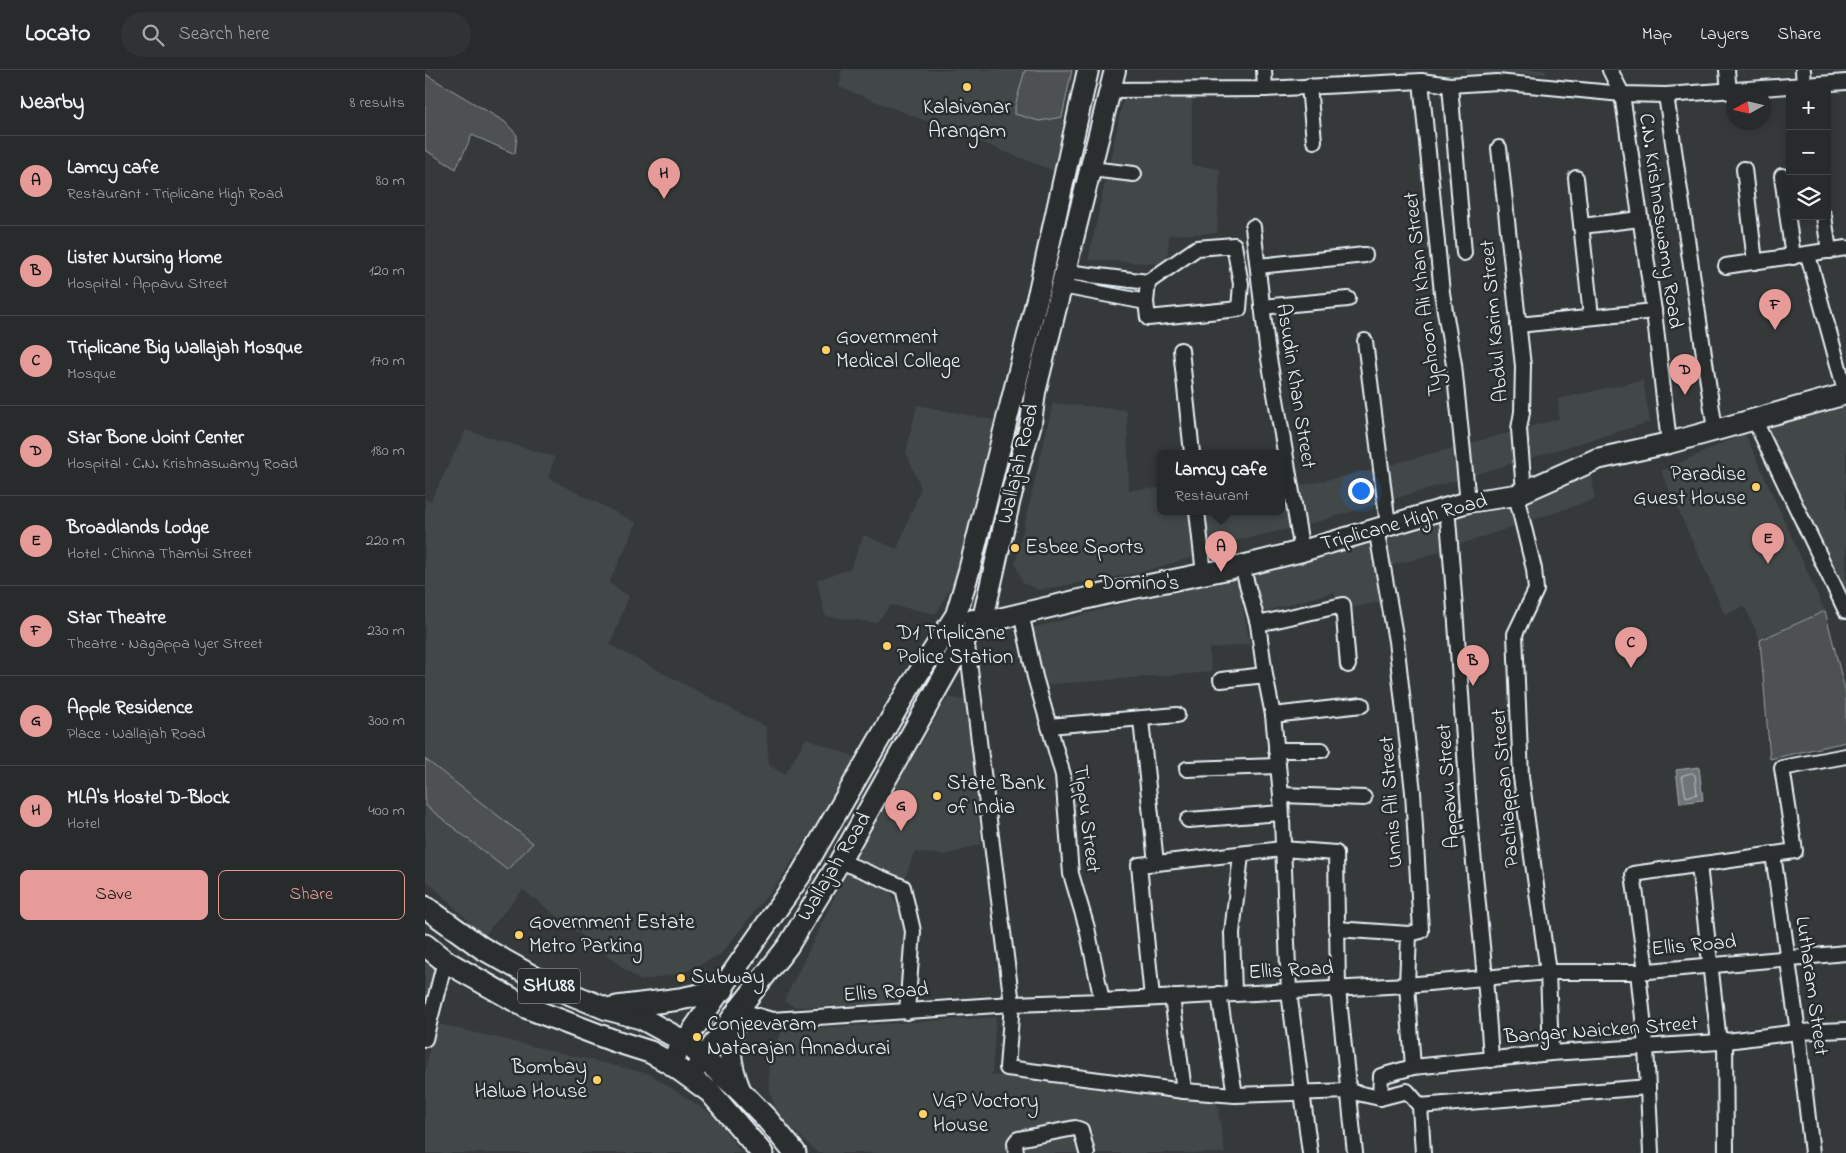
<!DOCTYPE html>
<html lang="en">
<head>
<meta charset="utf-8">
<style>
  body { margin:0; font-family:"Indie Flower",sans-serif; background:#303334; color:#f1f3f6 }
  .controls { position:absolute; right:15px; top:15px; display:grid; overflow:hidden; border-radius:8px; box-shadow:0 2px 12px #0003 }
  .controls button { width:45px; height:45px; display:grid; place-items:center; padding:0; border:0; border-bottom:1px solid #444748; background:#282b2c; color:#f1f3f6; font:25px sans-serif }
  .compass { position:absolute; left:1301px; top:15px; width:45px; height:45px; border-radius:50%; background:#282b2c; box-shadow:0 2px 12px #0003; rotate:262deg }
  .you { position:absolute; left:935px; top:420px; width:18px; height:18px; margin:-12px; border:4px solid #fff; border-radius:50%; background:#1a73e8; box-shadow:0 0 0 8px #1a73e833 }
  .badge { display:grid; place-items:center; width:32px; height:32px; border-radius:50%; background:#e69b98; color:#111; font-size:16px; font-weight:700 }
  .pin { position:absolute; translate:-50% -41px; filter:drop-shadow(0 1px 2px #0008) }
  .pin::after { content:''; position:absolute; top:26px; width:18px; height:15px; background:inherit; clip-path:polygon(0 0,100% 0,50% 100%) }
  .popup { position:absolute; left:732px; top:380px; width:128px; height:65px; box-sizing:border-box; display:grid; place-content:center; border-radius:8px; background:#282b2c; filter:drop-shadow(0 1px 4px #0005); font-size:16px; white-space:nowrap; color:#a5a7a9 }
  .popup b { font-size:19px; color:#f1f3f6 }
  .popup::after { content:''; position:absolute; left:50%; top:100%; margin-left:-10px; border:10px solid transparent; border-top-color:#282b2c }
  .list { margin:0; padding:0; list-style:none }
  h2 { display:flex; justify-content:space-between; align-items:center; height:65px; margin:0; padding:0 20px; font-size:21px }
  h2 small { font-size:16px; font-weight:400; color:#a5a7a9 }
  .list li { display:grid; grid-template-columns:32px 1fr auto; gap:15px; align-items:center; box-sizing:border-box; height:90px; padding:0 20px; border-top:1px solid #444748 }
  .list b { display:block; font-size:19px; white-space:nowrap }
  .list p { margin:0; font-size:16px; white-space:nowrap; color:#a5a7a9 }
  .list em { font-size:16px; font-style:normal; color:#a5a7a9 }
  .actions { display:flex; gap:10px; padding:15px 20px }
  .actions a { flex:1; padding:11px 0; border:1px solid #e69b98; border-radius:8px; text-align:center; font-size:18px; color:#e69b98 }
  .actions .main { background:#e69b98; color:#111 }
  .icon { flex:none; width:28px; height:28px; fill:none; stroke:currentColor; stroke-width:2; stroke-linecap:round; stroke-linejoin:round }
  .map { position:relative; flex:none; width:1421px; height:1083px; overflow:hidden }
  header { display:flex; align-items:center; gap:30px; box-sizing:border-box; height:70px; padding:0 25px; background:#282b2c; border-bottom:1px solid #444748 }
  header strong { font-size:24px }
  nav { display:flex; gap:28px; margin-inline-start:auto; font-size:18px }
  .search { width:350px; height:45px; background:#303334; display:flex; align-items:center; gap:12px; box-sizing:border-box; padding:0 18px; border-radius:28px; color:#a5a7a9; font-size:19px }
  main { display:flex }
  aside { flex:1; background:#282b2c }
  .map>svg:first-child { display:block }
</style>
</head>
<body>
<header>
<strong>Locato</strong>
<div class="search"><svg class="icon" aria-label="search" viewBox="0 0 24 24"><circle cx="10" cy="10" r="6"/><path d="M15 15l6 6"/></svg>Search here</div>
<nav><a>Map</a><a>Layers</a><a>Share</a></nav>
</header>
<main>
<aside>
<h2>Nearby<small>8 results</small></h2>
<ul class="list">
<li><span class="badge">A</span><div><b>Lamcy cafe</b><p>Restaurant · Triplicane High Road</p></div><em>80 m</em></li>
<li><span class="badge">B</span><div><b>Lister Nursing Home</b><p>Hospital · Appavu Street</p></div><em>120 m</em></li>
<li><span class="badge">C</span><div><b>Triplicane Big Wallajah Mosque</b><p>Mosque</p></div><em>170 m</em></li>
<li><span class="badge">D</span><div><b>Star Bone Joint Center</b><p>Hospital · C.N. Krishnaswamy Road</p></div><em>180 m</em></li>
<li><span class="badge">E</span><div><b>Broadlands Lodge</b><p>Hotel · Chinna Thambi Street</p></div><em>220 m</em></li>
<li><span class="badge">F</span><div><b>Star Theatre</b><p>Theatre · Nagappa Iyer Street</p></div><em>230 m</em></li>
<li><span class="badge">G</span><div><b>Apple Residence</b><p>Place · Wallajah Road</p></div><em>300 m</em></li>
<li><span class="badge">H</span><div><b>MLA's Hostel D-Block</b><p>Hotel</p></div><em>400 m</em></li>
</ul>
<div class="actions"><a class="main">Save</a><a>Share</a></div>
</aside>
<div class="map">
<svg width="1421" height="1083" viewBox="0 0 1421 1083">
  <rect width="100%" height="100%" fill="#35393a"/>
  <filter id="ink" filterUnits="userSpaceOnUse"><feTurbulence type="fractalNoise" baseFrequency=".02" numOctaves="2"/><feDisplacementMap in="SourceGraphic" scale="10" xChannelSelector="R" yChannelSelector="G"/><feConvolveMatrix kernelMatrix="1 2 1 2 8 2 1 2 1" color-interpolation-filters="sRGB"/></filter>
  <g filter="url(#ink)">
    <g fill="#424647">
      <path d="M417,0h230l-9,46 -4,57 -220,-86z"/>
      <path d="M1041,0h80v4l-81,-1z"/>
      <path d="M767,20v75l28,4 -3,64 -48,2 -2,29 -79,-4 35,-160 13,-6z"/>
      <path d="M1218,310l7,42 -343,103 -104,23 -4,-37h82v-21l90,-20 188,-51 -1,-20z"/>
      <path d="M1421,328v209l-87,-184z"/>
      <path d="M628,333l74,7 2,80 32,-2v23h37l4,44 -65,18 -98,17 -16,-7 -8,-19z"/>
      <path d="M492,335l77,15 -36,155 -22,39 -45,-9 -15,18 -51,-7 -8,-36 33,-11 14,-34 33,14 24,-61 -15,-36z"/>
      <path d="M41,360l89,27 -7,21 89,45 -28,60 20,13 -19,49 156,82 3,38 16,10 21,-37 52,20 -78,122 -59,74 -36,18 -45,9 -117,-91 -39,46 -59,-57v-380l5,3z"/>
      <path d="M1320,363l80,178 -65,29 -16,-34 -19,9 -64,-144z"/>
      <path d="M1166,404l4,25 -181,61 -39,9 5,33 -41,8 -5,-18 -78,22 -9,-37z"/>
      <path d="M804,506l9,8 12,60 -41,5 3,23 -170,13 -10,-57z"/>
      <path d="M523,627l19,4 14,143 -35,11 -32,-3 -9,28 -50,-23z"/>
      <path d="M421,803l44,17 18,41 -3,42 -8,31 -102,3 -11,-6z"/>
      <path d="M0,892l17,12 -16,31 -1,-1z"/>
      <path d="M571,947l-4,58 225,28 8,50h-407l-41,-38 -8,-27 -1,-33 15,-25z"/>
      <path d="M9,953l216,51 66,43 25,36h-316v-79z"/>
    </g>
    <g fill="#4d5152" stroke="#9aa1a5">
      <path d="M600,0h47l-10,47 -23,4 -24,-7v-8z"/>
      <path d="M0,4l80,48 12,13 -2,19 -43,-19 -16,34 -31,-19z"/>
      <path d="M1400,541l21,83v48l-76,17 -10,-119z"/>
      <path d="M0,689l108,84 -26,27 -82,-65z"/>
    </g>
    <path fill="#707579" stroke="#a0a7ac" d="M1274,697l4,33 -23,3 -4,-33z"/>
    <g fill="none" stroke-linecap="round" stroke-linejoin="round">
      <path stroke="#b8bfc5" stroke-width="1" d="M1267,703l3,2 2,19 -11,3 -4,-21z"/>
      <g stroke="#e8f1f8" stroke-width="18">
        <g id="minor">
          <path d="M839,0l1,19"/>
          <path d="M1185,0l12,24 32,217 15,132"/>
          <path d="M1302,0l2,22"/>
          <path d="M1378,0l1,15"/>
          <path d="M996,11l21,212 12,72 14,137"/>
          <path d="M1025,15l14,168"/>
          <path d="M884,16l5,55"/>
          <path d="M684,20l156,-1 156,-8 29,4 47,-3 125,12 44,1 180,-13"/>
          <path d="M1241,25l49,335"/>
          <path d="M1074,78l24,218 -1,46 -3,17 5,62"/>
          <path d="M666,99l43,5"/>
          <path d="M1319,99l11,93"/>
          <path d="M1357,106l11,81"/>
          <path d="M1151,108l15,138"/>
          <path d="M1399,146l5,35"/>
          <path d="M1157,156l58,-7"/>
          <path d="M828,157l14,120 35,204"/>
          <path d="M1383,185l38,139"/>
          <path d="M833,196l107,-11"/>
          <path d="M1301,196l120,-18"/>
          <path d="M641,202l82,10 49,-34 37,-3 7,39 -2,25 -91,9 -2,-16 2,-20"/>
          <path d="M637,216l84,16"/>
          <path d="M837,237l86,-8"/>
          <path d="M1093,255l136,-14"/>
          <path d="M940,271l23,184"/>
          <path d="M756,280l11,103"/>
          <path d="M1330,351l91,190"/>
          <path d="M1091,425l18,74 2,21 -21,44 6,143 27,195 3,81"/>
          <path d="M1022,438c8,92 14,184 20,276 7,92 19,184 24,276"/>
          <path d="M772,441l7,63"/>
          <path d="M951,458l20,113 17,151 8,139 -12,3 -2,51 6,82"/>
          <path d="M817,496l16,58 7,51 8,40 8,80 8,197 21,161"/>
          <path d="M596,543l14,64 28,98 8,99 16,54 15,73"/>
          <path d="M833,554l85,-19 5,60"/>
          <path d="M541,567l46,367 -5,64 177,23 51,4 113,-4 32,7 27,-7 13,15 3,47"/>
          <path d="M796,610l44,-5"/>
          <path d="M848,645l89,-10"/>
          <path d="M716,650l15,143"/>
          <path d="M624,656l128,-11"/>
          <path d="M851,680h46"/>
          <path d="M762,699l91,-3"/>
          <path d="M856,725l83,3"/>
          <path d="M763,750l93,-7"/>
          <path d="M1348,784l25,178 14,121"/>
          <path d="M415,791l63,26 10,44 -6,81"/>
          <path d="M1274,795l20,177"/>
          <path d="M911,859l73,5"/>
          <path d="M1221,901l-13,-97 162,-23 -13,-83 64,-12"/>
          <path d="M1213,902l8,74 5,107"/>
          <path d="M809,923l-2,-60 9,-78"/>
          <path d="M794,924l16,101"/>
          <path d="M747,927l12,94"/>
          <path d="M727,928l-13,-133 143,-16 54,4 2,136 17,164"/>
          <path d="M313,940l34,10 240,-16 90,-3 305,-16 141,-13h90l208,-19"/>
          <path d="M0,969l20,-78"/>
          <path d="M1300,970l1,113"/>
          <path d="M955,1028l1,-22 32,-9 138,-14 168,-11 79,-10 48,-2"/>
          <path d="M995,1036l228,-19"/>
          <path d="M591,1083l-1,-10 3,-4 57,-11 6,2 6,23"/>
        </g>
      </g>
      <g stroke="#e8f1f8" stroke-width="24">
        <g id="secondary">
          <path d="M548,550l9,3 123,-29 137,-28 60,-15 166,-49 48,-7 81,-36 72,-16 177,-49"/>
          <path d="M245,993l130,-187 106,-183 50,-78 13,-44 70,-280 49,-221"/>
          <path d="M265,1007l48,-67 50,-64 52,-85 126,-224 16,-14 28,-124 21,-76 4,-31 80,-322"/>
        </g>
      </g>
      <g stroke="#e8f1f8" stroke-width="25">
        <g id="primary">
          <path d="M0,837l57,41 64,36 61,25 34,9 44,24 55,49 27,28 28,34"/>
          <path d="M0,875l20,16 83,47 84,32 38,12 20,11 40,29 52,61"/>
          <path d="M192,937l63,-8 43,-9"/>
          <path d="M313,940c-10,34 -11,48 2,81"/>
        </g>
      </g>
      <use href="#minor" stroke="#2a2d2e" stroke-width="14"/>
      <use href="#secondary" stroke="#2a2d2e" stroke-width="20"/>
      <use href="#primary" stroke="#2a2d2e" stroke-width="21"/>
    </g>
  </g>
  <g fill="#ffd166" stroke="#2a2d2e" stroke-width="2">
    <circle cx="542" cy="17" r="5"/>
    <circle cx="401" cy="280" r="5"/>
    <circle cx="1331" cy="417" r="5"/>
    <circle cx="590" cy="478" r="5"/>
    <circle cx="664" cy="514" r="5"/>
    <circle cx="462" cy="576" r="5"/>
    <circle cx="512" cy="726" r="5"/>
    <circle cx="94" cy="865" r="5"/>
    <circle cx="256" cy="908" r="5"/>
    <circle cx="272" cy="967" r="5"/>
    <circle cx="172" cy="1010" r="5"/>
    <circle cx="498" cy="1044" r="5"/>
  </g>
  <g text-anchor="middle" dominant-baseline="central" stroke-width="5" stroke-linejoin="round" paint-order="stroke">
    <rect fill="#2a2d2e" stroke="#afb6bb" stroke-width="1" x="93" y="898.5" width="62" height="35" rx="4"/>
    <g font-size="20" font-weight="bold" fill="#e8f1f8">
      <text x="124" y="916">SHU88</text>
    </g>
    <g font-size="21" fill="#e8f1f8" stroke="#2a2d2e" text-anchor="start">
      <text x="542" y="38" text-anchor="middle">Kalaivanar<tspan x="542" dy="24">Arangam</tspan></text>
      <text x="411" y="268">Government<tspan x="411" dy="24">Medical College</tspan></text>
      <text x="1321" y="405" text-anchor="end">Paradise<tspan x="1321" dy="24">Guest House</tspan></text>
      <text x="600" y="478">Esbee Sports</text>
      <text x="674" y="514">Domino's</text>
      <text x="472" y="564">D1 Triplicane<tspan x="472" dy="24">Police Station</tspan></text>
      <text x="522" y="714">State Bank<tspan x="522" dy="24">of India</tspan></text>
      <text x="104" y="853">Government Estate<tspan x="104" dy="24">Metro Parking</tspan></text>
      <text x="266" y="908">Subway</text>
      <text x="282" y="955">Conjeevaram<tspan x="282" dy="24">Natarajan Annadurai</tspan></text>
      <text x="162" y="998" text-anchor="end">Bombay<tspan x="162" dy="24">Halwa House</tspan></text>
      <text x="508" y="1032">VGP Voctory<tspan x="508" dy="24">House</tspan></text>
    </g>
    <g font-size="21" fill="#e8f1f8" stroke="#2a2d2e">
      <text transform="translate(1235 151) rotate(82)">C.N. Krishnaswamy Road</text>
      <text transform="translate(999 224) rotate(-97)">Typhoon Ali Khan Street</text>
      <text transform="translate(1070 251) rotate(-95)">Abdul Karim Street</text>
      <text transform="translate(870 316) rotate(81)">Asudin Khan Street</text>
      <text transform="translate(594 394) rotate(-77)">Wallajah Road</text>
      <text transform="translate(979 453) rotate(-15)">Triplicane High Road</text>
      <text transform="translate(1024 716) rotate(-94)">Appavu Street</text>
      <text transform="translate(1081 718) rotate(-95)">Pachiappan Street</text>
      <text transform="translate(967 732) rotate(-94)">Unnis Ali Street</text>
      <text transform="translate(661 749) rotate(83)">Tippu Street</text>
      <text transform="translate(410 797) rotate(-59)">Wallajah Road</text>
      <text transform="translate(1269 876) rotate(-5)">Ellis Road</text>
      <text transform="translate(866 901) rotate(-3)">Ellis Road</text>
      <text transform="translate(1386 916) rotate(82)">Lutharam Street</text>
      <text transform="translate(461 923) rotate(-4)">Ellis Road</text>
      <text transform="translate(1176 961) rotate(-4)">Bangar Naicken Street</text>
    </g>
  </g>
</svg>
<div class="controls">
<button>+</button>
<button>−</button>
<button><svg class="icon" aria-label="layers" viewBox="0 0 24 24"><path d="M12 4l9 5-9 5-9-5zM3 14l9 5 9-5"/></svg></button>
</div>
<svg class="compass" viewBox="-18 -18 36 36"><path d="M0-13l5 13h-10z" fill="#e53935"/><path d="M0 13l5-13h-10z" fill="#a5a7a9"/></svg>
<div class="you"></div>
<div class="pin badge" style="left:796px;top:502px">A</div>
<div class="popup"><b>Lamcy cafe</b>Restaurant</div>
<div class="pin badge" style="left:1048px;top:616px">B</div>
<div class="pin badge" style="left:1206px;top:598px">C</div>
<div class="pin badge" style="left:1260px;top:325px">D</div>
<div class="pin badge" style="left:1343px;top:494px">E</div>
<div class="pin badge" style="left:1350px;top:260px">F</div>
<div class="pin badge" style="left:476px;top:761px">G</div>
<div class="pin badge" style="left:239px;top:129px">H</div>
</div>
</main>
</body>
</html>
